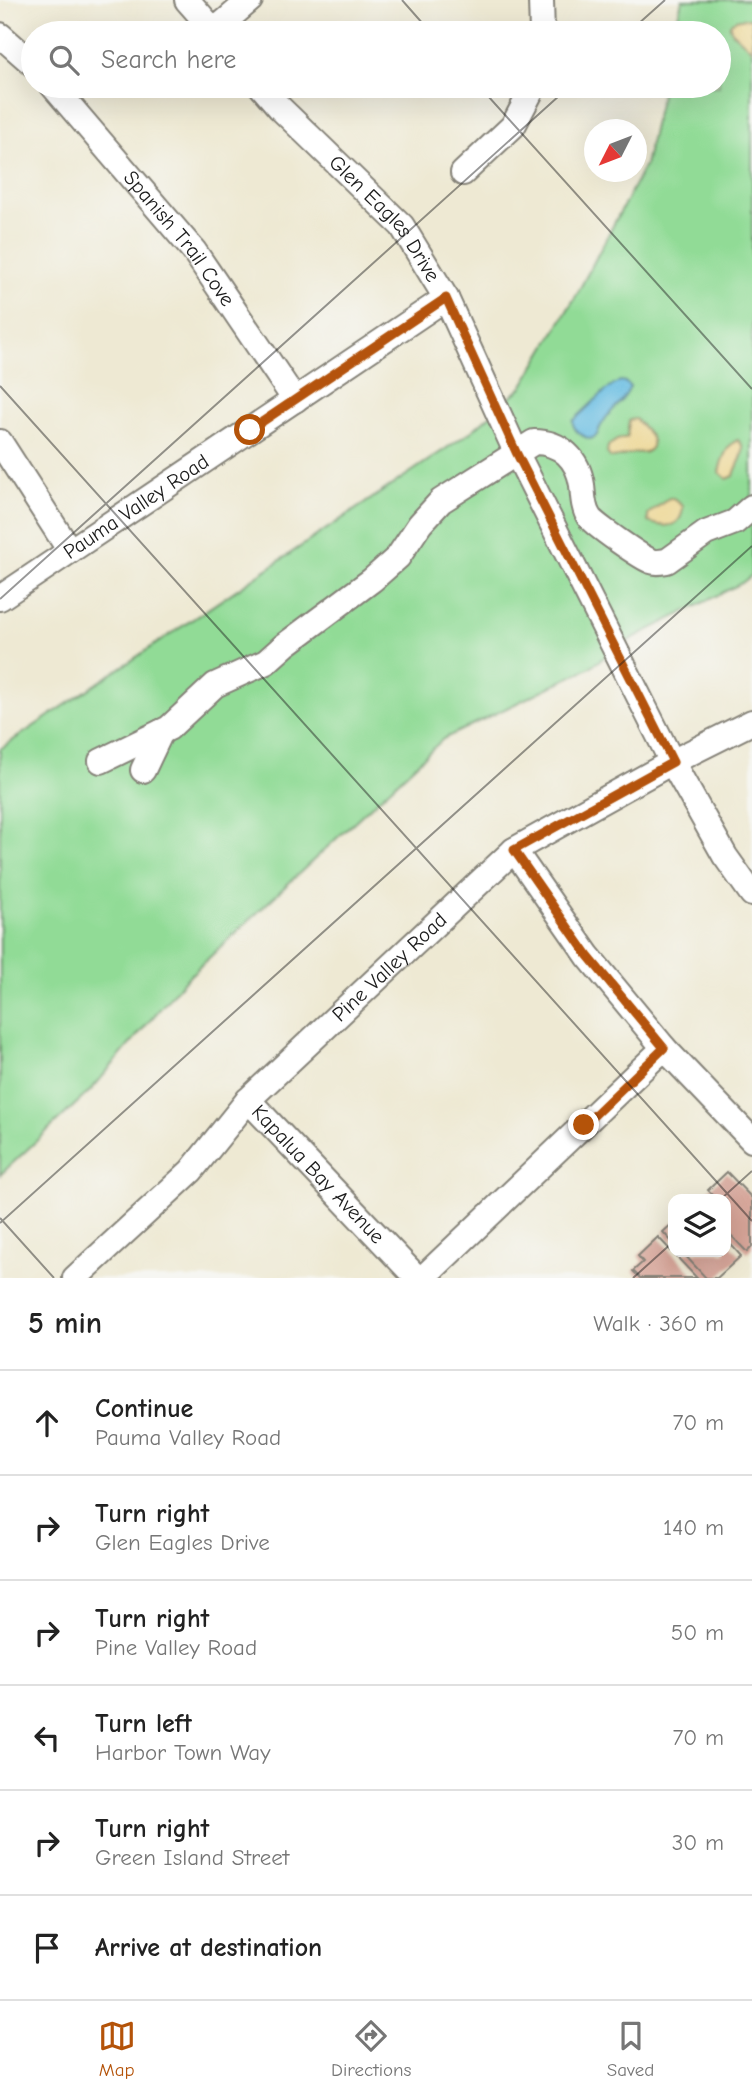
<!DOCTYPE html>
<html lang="en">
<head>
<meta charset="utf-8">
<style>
  body { margin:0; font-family:"Comic Neue",sans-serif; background:#f6f6f6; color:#222 }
  .controls { position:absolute; right:21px; bottom:21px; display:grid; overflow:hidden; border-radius:14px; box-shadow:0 7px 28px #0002 }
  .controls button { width:63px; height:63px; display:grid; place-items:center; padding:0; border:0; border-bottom:2px solid #e0e0e0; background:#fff; color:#222; font:35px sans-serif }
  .compass { position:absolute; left:584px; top:119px; width:63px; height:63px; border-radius:50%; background:#fff; box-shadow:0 7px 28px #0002; rotate:228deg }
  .stop { position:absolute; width:21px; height:21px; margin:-16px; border:5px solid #b45309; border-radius:50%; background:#fff }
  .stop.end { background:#b45309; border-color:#fff; box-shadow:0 2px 7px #0008 }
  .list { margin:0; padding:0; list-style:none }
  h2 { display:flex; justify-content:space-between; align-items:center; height:91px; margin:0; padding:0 28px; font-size:30px }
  h2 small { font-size:23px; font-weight:400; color:#767676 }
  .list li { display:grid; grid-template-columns:46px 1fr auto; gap:21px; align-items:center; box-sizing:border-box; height:105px; padding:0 28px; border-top:2px solid #e0e0e0 }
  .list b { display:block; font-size:26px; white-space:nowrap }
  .list p { margin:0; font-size:23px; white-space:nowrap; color:#767676 }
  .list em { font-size:23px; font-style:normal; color:#767676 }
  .icon { flex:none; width:38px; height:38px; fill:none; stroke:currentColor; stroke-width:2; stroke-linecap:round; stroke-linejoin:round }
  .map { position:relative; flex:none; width:752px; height:1278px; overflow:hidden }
  .search { position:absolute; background:#fff; box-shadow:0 7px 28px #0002; left:21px; right:21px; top:21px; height:77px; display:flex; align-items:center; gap:18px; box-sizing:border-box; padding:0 24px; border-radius:38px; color:#767676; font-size:26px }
  .sheet { height:721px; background:#fff }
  nav { display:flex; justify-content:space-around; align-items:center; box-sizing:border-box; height:98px; border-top:2px solid #e0e0e0; background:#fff; font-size:19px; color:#767676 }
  nav a { display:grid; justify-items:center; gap:4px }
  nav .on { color:#b45309 }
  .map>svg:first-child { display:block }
</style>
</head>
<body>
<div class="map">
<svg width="752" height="1278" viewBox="0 0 752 1278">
  <rect width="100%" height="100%" fill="#f6f6f2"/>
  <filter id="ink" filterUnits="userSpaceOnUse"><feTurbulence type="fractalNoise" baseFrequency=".0143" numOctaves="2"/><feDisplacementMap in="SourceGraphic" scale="14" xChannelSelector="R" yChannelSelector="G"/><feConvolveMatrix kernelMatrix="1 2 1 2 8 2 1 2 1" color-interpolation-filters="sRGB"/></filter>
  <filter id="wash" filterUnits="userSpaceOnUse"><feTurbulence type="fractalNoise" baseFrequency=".00686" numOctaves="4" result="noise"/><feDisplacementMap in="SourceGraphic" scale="28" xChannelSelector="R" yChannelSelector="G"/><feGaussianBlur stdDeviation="1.57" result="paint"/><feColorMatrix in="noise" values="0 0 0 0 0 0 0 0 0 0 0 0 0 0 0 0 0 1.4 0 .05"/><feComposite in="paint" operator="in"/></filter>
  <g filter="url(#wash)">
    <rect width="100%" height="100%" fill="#eee9d3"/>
    <path fill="#91db96" stroke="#567c59" stroke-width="2" d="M682,0h70v575l-10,8 -109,55 -46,31 -144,70 -261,244 -90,106 -92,86v-426l472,-318 50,-44 55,-93 68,-129 18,-79h56v-53h-45z"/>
    <g fill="#eeda9e" stroke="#857b5d" stroke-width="2">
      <path d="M747,18l5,1v30c-11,-9 -41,-28 -5,-31z"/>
      <path d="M633,419h2c7,7 28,25 11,33 -2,1 -9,1 -12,1 -8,2 -14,5 -23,5l-4,-5 1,-7 9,-6 10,-3 2,-16z"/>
      <path d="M738,440l5,6c2,11 -7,19 -9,30l-7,3 -8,-7c2,-11 8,-28 19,-32z"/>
      <path d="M669,498h4l10,8c-1,23 -18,22 -35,16v-8z"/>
    </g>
    <path fill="#65bce2" stroke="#406c7f" stroke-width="2" d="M620,381l5,1 5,5c-8,20 -26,25 -33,48l-6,4c-8,-2 -19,-9 -18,-18l33,-31z"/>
    <g id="blocks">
      <g fill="#d5a396">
        <path d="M727,1172l25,26v49l-5,5 -21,-22v-31h-15l3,-3 -6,-6z"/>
        <path d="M673,1223v20l-10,-11z"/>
        <path d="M658,1237l39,41h-57l-7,-7 10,-9 -5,-6z"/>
        <path d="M726,1239l15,17 -24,22h-11l-24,-26h44z"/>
      </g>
    </g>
  </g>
  <g filter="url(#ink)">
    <use href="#blocks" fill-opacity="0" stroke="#858278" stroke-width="2"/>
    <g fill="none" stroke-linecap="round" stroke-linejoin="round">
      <g stroke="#858278" stroke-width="28">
        <g id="minor">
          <path d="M187,0l29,33"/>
          <path d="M541,0l1,33"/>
          <path d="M214,31l36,-31"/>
          <path d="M0,35l33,29"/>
          <path id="s1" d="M53,86l141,165 101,149"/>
          <path id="s2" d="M261,86l19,22 122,118 44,72 70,154 156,310 53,94 27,38"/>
          <path d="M463,173l50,-47 21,-40"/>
          <path d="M0,442l70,109"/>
          <path id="s3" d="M0,598l446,-300"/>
          <path d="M101,761l68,-33 46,-43 51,-23 19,-17 87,-65 26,-23 22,-33 21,-23 93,-59c27,0 44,17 48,43 1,10 1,23 7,32 4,7 53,41 62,44 5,2 10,1 16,0l39,-28 29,-11 17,-15"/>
          <path d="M143,770l18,-38"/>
          <path d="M514,850l74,106 76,92 88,92"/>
          <path id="s4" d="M248,1100l169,178"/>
          <path id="s5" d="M75,1278l116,-107 57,-71 266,-250 158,-88 80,-40"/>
          <path d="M423,1278l241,-230"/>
        </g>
      </g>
      <use href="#minor" stroke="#fff" stroke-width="24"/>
    </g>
  </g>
  <g fill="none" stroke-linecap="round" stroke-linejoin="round" filter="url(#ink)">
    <path stroke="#b45309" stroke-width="9" d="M250,430l196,-132 70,154 157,310 -159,88 74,106 76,92 -80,77"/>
  </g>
  <path fill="none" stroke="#1c1c1c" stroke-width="2" stroke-opacity="0.45" d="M402,0l29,33M628,33l37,-33M479,86l273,303M0,386l752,835M0,599l570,-513M721,1199l31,-28M0,1218l54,60M0,1223l752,-677M633,1278l40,-36"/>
  <g text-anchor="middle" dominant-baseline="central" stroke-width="7" stroke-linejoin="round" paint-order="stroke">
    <g font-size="21" fill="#1c1c1c" stroke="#f6f6f2">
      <text stroke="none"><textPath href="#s2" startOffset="182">Glen Eagles Drive</textPath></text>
      <text stroke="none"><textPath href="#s1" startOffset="198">Spanish Trail Cove</textPath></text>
      <text stroke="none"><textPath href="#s3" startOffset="164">Pauma Valley Road</textPath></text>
      <text stroke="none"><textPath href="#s5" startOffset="443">Pine Valley Road</textPath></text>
      <text stroke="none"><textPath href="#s4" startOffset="102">Kapalua Bay Avenue</textPath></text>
    </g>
  </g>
</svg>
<div class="controls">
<button><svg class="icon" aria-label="layers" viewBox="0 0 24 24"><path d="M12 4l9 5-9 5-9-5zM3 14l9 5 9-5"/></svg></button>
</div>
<svg class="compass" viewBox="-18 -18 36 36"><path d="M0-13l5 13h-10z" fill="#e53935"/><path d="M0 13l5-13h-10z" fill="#767676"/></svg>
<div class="stop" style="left:250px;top:430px"></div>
<div class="stop end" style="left:584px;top:1125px"></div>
<div class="search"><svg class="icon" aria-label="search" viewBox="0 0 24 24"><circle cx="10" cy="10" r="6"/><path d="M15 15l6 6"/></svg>Search here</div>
</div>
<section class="sheet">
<h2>5 min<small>Walk · 360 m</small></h2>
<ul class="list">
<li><svg class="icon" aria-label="ahead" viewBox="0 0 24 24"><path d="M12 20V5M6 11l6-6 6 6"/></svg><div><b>Continue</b><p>Pauma Valley Road</p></div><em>70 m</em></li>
<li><svg class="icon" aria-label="right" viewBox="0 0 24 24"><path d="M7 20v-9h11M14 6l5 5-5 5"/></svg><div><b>Turn right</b><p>Glen Eagles Drive</p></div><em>140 m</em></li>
<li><svg class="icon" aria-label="right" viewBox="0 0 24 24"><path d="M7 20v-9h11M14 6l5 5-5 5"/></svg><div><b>Turn right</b><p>Pine Valley Road</p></div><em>50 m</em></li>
<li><svg class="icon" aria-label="left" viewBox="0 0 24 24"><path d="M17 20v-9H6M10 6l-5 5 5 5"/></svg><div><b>Turn left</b><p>Harbor Town Way</p></div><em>70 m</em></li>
<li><svg class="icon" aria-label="right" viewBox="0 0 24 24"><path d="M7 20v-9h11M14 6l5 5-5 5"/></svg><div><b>Turn right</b><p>Green Island Street</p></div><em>30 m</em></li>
<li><svg class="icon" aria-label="arrive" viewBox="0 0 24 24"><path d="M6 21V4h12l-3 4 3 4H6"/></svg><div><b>Arrive at destination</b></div></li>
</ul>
</section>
<nav>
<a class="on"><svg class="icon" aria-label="map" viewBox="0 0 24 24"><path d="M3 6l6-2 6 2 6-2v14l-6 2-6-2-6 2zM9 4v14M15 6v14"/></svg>Map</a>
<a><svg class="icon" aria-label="directions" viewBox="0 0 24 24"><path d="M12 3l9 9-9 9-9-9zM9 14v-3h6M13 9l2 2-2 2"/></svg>Directions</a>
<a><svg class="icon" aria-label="saved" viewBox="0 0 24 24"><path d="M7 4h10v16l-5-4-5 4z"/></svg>Saved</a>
</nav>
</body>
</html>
